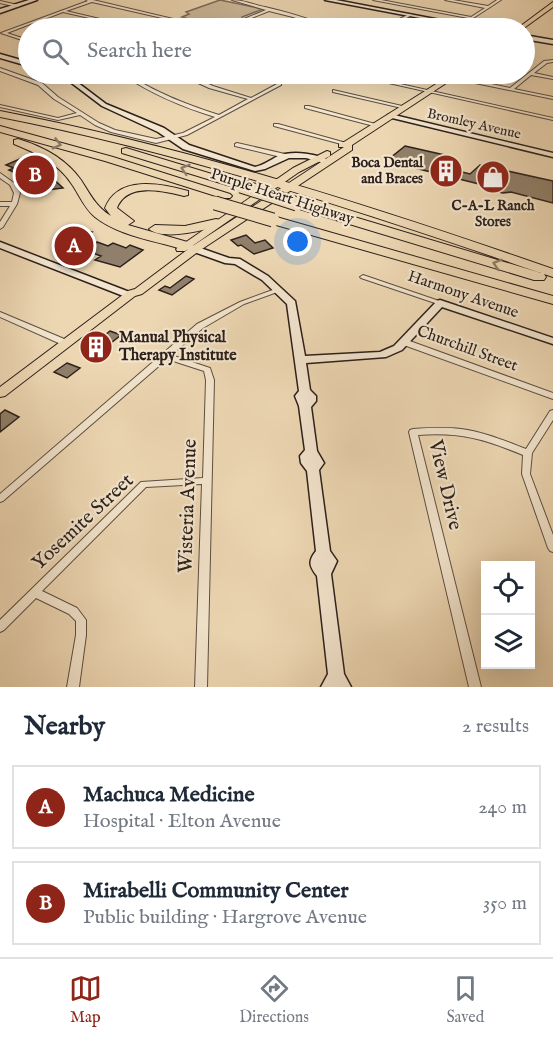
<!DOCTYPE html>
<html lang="en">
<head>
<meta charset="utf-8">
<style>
  body { margin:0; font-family:"IM FELL English",serif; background:#f2f2f3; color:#1f2937 }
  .controls { position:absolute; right:18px; bottom:18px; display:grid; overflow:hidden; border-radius:0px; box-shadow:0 6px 24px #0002 }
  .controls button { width:54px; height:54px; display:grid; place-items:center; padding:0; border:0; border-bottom:2px solid #e0e1e3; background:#fff; color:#1f2937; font:30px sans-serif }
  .you { position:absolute; left:298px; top:242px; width:21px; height:21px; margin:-15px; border:4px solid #fff; border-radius:50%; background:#1a73e8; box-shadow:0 0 0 9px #1a73e833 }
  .badge { display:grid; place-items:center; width:39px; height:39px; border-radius:50%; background:#8f2418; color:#fff; font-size:20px; font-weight:700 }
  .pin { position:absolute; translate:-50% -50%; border:3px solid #fff; box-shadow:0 2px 6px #0006 }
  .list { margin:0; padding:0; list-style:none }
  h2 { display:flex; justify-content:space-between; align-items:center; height:78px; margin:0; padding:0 24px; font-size:26px }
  h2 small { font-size:20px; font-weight:400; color:#747a83 }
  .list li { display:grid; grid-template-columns:39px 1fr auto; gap:18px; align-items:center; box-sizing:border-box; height:84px; margin:0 12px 12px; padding:0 12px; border:2px solid #e0e1e3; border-radius:0px }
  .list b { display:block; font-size:22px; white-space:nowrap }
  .list p { margin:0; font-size:20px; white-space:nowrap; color:#747a83 }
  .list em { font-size:20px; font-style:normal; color:#747a83 }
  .icon { flex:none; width:33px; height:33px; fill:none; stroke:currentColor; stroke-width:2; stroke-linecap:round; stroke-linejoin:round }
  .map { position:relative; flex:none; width:553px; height:687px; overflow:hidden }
  .search { position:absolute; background:#fff; box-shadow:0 6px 24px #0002; left:18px; right:18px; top:18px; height:66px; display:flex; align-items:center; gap:15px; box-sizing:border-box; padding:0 21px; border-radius:33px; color:#747a83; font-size:22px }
  .sheet { height:270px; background:#fff }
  nav { display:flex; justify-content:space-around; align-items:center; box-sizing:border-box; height:84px; border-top:2px solid #e0e1e3; background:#fff; font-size:16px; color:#747a83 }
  nav a { display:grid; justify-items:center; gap:3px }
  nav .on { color:#8f2418 }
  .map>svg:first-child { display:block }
</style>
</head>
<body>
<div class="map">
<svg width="553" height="687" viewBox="0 0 553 687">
  <rect width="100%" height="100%" fill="#edd7b3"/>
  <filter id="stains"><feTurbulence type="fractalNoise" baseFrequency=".00333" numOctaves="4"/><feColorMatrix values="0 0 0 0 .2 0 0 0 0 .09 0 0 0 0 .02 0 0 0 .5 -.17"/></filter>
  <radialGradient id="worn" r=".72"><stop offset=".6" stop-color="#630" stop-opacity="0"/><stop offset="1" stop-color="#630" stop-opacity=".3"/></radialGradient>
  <path fill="#ccb899" stroke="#7c6c5a" stroke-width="1.5" d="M220,0l43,9 -21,8 1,4 -19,7h-7l-35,-11 7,-3 -3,-2z"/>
  <g fill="#907f6a" stroke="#2c201b" stroke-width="1.5">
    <path d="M405,146l44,10 -11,10 32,8 10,-9 73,16v22l-42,-11 -8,1 -9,-2 -5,-3 2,-1 -96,-24 2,-2 -8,-2z"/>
    <path d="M22,158l14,5 27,25 -32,4 -6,-6 3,-1 -1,-2 -9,-9 -9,-4 5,-2 -8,-3z"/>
    <path d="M78,228l14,4 -16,10 8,3 -10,6 -11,-4 5,-3 -11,-4z"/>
    <path d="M246,235l9,8 10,-3 8,8 -19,6 -13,-9 -3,1 -7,-6z"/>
    <path d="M97,242l11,4 5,-3 13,5 4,-3 13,5 -23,17 -25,-7 6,-4 -17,-6z"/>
    <path d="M186,276l8,3 -22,16 -13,-5 6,-4 5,2z"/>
    <path d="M110,331l11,4 -24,19 -11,-4z"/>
    <path d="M67,363l13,5 -13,10 -13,-6z"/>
    <path d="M5,410l14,7 -19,15v-18z"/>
  </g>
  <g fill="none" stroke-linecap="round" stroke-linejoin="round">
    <g stroke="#5c4e41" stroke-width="2">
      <g id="street">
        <path d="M86,0h7l118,28h-5l-114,-26 -26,9 72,17h-5l-70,-16 -26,10 22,5 1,1 -27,-5 -26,10 21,7v2l-27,-9 87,-32z"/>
        <path d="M232,0c12,0 22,5 33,7 21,5 45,11 64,21h-4l-32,-11 -24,-6 -20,8 24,9h-4l-25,-9 22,-9z"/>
        <path d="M373,0h8l90,17 14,-9 -40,-8h8l35,6 9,-6h4l-40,26 -1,-2 8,-6z"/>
        <path d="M0,1l18,4 1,1 -2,1 -17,-4z"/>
        <path d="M409,14l3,1 -25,13h-4z"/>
        <path d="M553,60v2l-6,1 -13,10 19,4v2l-22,-4 -17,14 39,8v2l-102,-21 -14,-4h7l10,1v1l56,12 34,-27z"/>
        <path d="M0,68l42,15 16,14 41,26 16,7 41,9 27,-6 32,-16c-33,-10 -63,-23 -92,-42v-1l6,1 16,-1v1l-13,2c27,17 56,28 87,38l29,-16 -39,-11 -28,-13v-1h5l27,12 38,12 26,-14 -31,-9v-1h5l30,8v3l-94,50 -31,8 -45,-11 -16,-7 -15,-10 -22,5 -58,-13v-2l58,13 19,-5 -23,-14 -16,-14 -38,-14z"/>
        <path d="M360,75l193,43v2l-191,-43 -2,-1z"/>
        <path d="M333,90l69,16 2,1 -2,1 -69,-16z"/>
        <path d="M305,106h4l70,19 -5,1 -69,-18z"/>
        <path d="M274,124h4l72,20 -5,1 -71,-19z"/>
        <path d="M237,143l48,11 3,2 -3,2 -50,-12v-2z"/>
        <path d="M0,173l14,10 6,10 -3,11 -14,23 -3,2v-7l10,-16h-10v-4h12l2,-9 -4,-8 -10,-7z"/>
        <path d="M363,275l79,27 2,1 -4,2 -2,-1 -77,-26 -1,-1z"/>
        <path d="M278,288l3,2 -1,1 -36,13 -41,24 -32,27 39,13 4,12 -7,307h-12l7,-203 -56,3 -104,104 35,17 9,12v15l-7,52h-12l9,-52v-14l-7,-7 -33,-16 -32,32 -4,2v-12l141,-138 62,-4 3,-98 -2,-9 -37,-12 -164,142 -3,1v-8l197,-170 43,-22z"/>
        <path d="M0,312l69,29 1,2 -4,2h-3l-63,-28z"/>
        <path d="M401,340h6l146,53v6l-152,-55 -1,-2z"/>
        <path d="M553,410v10l-21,33 -2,21 23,61v17l-3,-1 -2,-3 -26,-74 1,-19c-39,-16 -62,-23 -105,-20l63,252h-12l-60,-255 1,-2 3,-1c16,-1 32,-2 48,0 23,3 44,12 65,20l24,-38z"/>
      </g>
    </g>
    <g stroke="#2c201b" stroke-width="3">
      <g id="secondary">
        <path d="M29,0h8l-37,13v-4z"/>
        <path d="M325,0h11l146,28h-9z"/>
        <path d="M524,35l29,5v4l-29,-5z"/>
        <path d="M0,54l28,8v4l-28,-8z"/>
        <path d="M56,74h7l10,5 33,25 58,24 25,17 66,22c9,-2 15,-7 23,-11 16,-6 40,-2 54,6l-4,2 -22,-6h-17l-24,11 -10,2 -72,-22 -25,-17 -56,-26 -33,-25z"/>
        <path d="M390,114l163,39v4l-165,-40v-2z"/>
        <path d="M0,242l132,51 2,2 -2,2h-6l-126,-49z"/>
        <path d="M186,243l43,15 11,1 28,17 27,25 10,55 75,-4 14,-6 43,-45 3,-1 113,38v6l-111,-37 -40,43 -16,7 -80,6 4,27 6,6v5l-5,6 6,44 7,12 -5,7 11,81 7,10 -6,13 13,100 7,13h-30l7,-13 -11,-98c-8,-10 -9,-15 -1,-25l-9,-80 -6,-8 -1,-7 5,-6 -6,-44 -4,-10 4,-5 -12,-87 -25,-24 -27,-16 -10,-1 -42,-15 -1,-2z"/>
      </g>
    </g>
    <g stroke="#2c201b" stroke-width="2">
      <g id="primary">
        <path d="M553,2v5l-29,21h-6z"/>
        <path d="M452,74h8l-108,71v5l-153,101 -57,43 -7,2 -130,100 -5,1v-10l128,-96 7,-2 56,-42 153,-100h-5v-4l5,-1z"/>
        <path d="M327,151l3,1v4l-31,16 -114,79h-8l-1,-2 117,-81z"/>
      </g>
    </g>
    <g stroke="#2c201b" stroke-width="2">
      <g id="highway">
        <path d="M0,111c188,36 372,95 553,158v8l-9,-3 2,3 -2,3h-10l-241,-73 -2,-3 6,-4 4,1 240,72c-177,-61 -357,-120 -541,-156z"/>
        <path d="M0,126l113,31 117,37 2,2 -2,2h-8l-117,-37 -105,-29z"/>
        <path d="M18,139c24,7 48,20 63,41 9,14 15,27 30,36l-6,-8c13,-33 55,-25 83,-17v4l-4,1c-21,-5 -57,-14 -67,12l17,13 -6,4 63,18 1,3 -6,4 -5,-1c-28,-9 -62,-13 -86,-32 -11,-9 -16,-23 -24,-34 -13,-20 -35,-30 -57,-39v-4z"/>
        <path d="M126,148l119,36 2,2 -6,3 -4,-1 -115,-35v-4z"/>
        <path d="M273,216l280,80v8l-284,-81v-6z"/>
        <path d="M216,219l4,1v6c-17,4 -57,15 -71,3l6,-4 30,1z"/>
      </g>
    </g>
    <use href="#street" fill="#f3e5ce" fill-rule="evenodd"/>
    <use href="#secondary" fill="#f3e5ce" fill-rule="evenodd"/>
    <use href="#primary" fill="#edd7b3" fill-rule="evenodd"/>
    <use href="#highway" fill="#edd7b3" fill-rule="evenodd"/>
    <g stroke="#2c201b" stroke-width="15" stroke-linecap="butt">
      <g id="highway-bridge">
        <path d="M241,186l56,18"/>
        <path d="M215,203l58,17"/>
      </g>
    </g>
    <use href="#highway-bridge" stroke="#edd7b3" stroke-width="13"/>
  </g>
  <defs><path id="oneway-chevron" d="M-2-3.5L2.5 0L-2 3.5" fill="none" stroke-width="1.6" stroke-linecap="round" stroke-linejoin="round" transform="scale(1.5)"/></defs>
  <g stroke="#8c7c67">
    <use href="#oneway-chevron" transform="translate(57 144) rotate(15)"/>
    <use href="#oneway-chevron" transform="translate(185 169) rotate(-163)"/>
    <use href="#oneway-chevron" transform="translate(497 264) rotate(-163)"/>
  </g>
  <defs>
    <g id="building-disc" transform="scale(1.725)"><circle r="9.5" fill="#8f2418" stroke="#f3e5ce"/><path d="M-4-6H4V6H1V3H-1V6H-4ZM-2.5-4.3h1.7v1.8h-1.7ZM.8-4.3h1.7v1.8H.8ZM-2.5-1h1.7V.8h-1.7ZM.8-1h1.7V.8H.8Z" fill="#fff"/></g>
    <g id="shop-disc" transform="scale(1.725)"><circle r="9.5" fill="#8f2418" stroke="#f3e5ce"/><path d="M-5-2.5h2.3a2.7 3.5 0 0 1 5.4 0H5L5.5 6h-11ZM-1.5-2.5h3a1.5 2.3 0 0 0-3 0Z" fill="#fff"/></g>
  </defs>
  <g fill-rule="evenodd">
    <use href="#building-disc" x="446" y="171"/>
    <use href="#shop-disc" x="493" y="177"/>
    <use href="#building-disc" x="96" y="347"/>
  </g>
  <g text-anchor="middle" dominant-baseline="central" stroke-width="4.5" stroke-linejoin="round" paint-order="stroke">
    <g font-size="14" fill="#2c201b" stroke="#f3e5ce">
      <text transform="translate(474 124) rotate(13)">Bromley Avenue</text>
    </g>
    <g font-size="14" font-weight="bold" fill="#2c201b" stroke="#f3e5ce" text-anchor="end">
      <text x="423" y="163">Boca Dental<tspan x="423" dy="16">and Braces</tspan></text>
      <text x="493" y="206" text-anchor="middle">C-A-L Ranch<tspan x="493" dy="16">Stores</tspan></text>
    </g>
    <g font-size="16" fill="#2c201b" stroke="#f3e5ce">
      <text transform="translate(282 197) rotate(18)">Purple Heart Highway</text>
      <text transform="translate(463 295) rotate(19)">Harmony Avenue</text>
      <text transform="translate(467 349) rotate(20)">Churchill Street</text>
    </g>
    <g font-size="16" font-weight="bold" fill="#2c201b" stroke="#f3e5ce" text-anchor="start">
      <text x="119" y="338">Manual Physical<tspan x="119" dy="18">Therapy Institute</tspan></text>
    </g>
    <g font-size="20" fill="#2c201b" stroke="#f3e5ce">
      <text transform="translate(445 485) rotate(77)">View Drive</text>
      <text transform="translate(188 506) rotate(-88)">Wisteria Avenue</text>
      <text transform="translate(83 522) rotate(-43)">Yosemite Street</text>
    </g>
  </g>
  <rect width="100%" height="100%" filter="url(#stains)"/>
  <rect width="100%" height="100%" fill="url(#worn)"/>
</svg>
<div class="controls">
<button><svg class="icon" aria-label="locate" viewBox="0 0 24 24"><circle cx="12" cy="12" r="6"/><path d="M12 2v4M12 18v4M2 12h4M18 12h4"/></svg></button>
<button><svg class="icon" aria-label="layers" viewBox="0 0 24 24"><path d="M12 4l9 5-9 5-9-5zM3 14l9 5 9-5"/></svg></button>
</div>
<div class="you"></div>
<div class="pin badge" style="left:74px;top:246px">A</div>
<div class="pin badge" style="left:35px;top:175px">B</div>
<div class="search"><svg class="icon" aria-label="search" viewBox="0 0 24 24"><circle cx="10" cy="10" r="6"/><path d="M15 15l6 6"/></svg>Search here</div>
</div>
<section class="sheet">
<h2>Nearby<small>2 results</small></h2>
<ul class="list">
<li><span class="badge">A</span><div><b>Machuca Medicine</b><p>Hospital · Elton Avenue</p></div><em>240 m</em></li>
<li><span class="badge">B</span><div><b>Mirabelli Community Center</b><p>Public building · Hargrove Avenue</p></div><em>350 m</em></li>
</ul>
</section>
<nav>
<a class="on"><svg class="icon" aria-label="map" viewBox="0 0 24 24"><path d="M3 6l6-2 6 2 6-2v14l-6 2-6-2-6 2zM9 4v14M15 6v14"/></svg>Map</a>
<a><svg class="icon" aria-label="directions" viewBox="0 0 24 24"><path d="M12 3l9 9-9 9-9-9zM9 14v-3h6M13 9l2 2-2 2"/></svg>Directions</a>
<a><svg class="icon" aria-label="saved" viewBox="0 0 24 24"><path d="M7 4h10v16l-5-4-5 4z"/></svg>Saved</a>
</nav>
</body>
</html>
